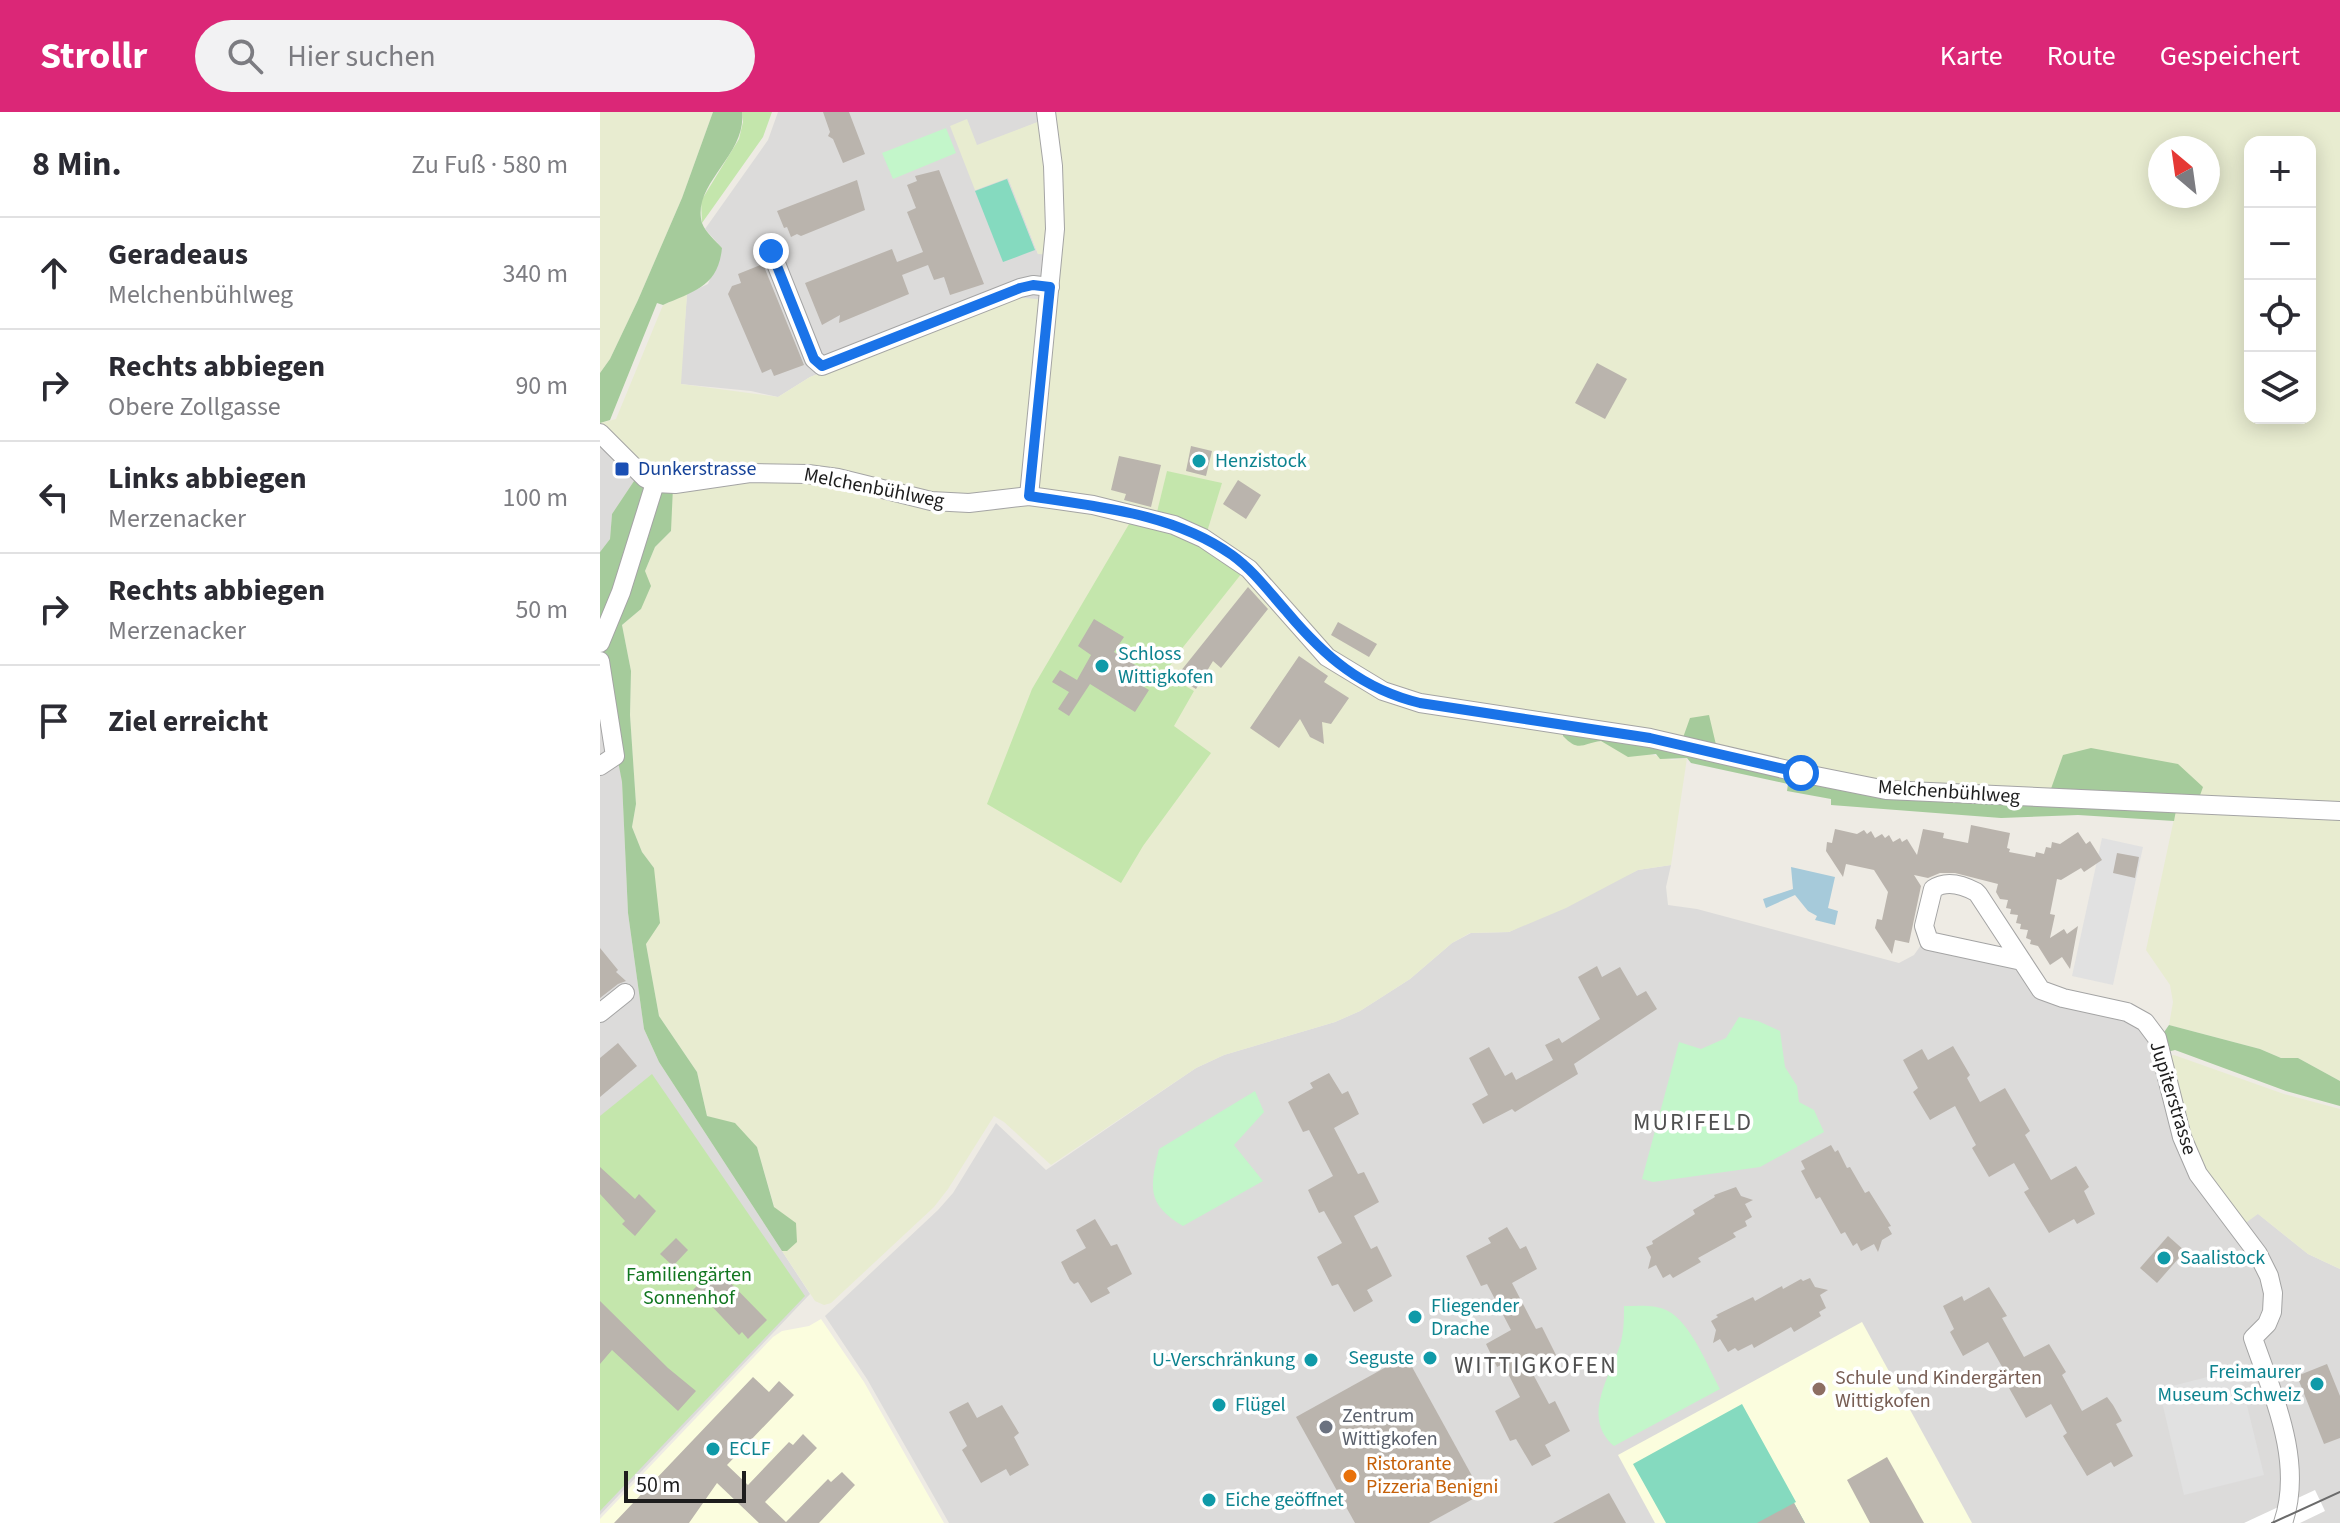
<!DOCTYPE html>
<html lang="de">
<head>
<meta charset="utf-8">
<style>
  body { margin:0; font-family:"Source Sans 3",sans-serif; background:#f2f2f3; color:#2b2b33 }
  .controls { position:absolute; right:24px; top:24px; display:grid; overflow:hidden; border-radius:16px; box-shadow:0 4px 20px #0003 }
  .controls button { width:72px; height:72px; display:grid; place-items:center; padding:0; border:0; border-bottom:2px solid #e1e1e2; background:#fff; color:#2b2b33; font:40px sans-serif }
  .compass { position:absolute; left:1548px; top:24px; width:72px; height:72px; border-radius:50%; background:#fff; box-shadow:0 4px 20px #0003; rotate:331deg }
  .scale { position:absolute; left:24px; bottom:20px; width:122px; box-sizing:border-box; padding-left:8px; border:4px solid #1d1d1d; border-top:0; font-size:22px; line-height:28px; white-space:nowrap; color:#1d1d1d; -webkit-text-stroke:6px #fff; paint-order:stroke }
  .stop { position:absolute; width:24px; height:24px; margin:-18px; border:6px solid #1a73e8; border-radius:50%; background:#fff }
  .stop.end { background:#1a73e8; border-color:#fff; box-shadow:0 2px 8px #0008 }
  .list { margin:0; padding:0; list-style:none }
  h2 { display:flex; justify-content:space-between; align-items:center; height:104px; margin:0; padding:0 32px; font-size:34px }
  h2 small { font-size:26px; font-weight:400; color:#7c7c81 }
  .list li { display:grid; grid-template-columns:52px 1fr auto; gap:24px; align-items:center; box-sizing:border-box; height:112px; padding:0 32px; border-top:2px solid #e1e1e2 }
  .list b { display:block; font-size:30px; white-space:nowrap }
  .list p { margin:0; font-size:26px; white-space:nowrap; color:#7c7c81 }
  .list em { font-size:26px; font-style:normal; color:#7c7c81 }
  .icon { flex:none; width:44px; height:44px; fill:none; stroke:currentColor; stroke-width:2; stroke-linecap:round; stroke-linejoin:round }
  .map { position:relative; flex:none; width:1740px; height:1411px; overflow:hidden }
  header { display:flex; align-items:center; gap:48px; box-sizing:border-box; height:112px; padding:0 40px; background:#db2777; color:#fff }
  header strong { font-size:38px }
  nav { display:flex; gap:44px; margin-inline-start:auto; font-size:28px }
  .search { width:560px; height:72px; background:#f2f2f3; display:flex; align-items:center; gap:20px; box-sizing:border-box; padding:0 28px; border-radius:44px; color:#7c7c81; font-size:30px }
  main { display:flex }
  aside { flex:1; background:#fff }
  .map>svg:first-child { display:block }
</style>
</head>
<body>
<header>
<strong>Strollr</strong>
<div class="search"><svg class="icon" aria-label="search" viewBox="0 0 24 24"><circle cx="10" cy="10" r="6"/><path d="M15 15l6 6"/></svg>Hier suchen</div>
<nav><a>Karte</a><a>Route</a><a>Gespeichert</a></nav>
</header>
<main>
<aside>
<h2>8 Min.<small>Zu Fuß · 580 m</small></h2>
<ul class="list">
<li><svg class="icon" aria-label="ahead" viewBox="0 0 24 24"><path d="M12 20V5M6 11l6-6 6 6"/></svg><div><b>Geradeaus</b><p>Melchenbühlweg</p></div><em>340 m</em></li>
<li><svg class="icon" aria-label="right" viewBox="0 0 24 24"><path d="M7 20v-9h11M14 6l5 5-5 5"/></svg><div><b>Rechts abbiegen</b><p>Obere Zollgasse</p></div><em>90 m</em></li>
<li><svg class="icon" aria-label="left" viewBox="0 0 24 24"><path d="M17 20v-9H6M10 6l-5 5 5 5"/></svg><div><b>Links abbiegen</b><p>Merzenacker</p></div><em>100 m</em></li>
<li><svg class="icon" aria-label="right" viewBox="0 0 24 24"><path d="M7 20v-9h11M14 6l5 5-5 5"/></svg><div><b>Rechts abbiegen</b><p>Merzenacker</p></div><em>50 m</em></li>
<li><svg class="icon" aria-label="arrive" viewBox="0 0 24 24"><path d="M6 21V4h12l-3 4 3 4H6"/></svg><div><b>Ziel erreicht</b></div></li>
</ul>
</aside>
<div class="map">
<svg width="1740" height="1411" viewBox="0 0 1740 1411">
  <rect width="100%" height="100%" fill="#eeebe4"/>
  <g fill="#dcdbda">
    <path d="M178,0h267l1,7 -69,27 -2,44 33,-13 30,77h15l-5,46h-14l-41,7 -183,70 -32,20 -27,-6 -71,-7 7,-90 21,-10 14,-36 -17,-19 63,-89z"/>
    <path d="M0,325l38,38 -26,39 -2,25 -10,13z"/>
    <path d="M5,551l17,119 6,131 16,116 15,33 151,232 -210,221v-849z"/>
    <path d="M1071,753l-5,22 2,18 29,4 202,54 15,-8 7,-10 99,18 20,29 103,32 93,206 21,-17 51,41 32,15v254h-1391l-82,-144 -42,-63 113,-106 15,-17 43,-70 50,47 150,-102 28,-13 111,-33 25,-11 50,-32 42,-36 19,-10 38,-1 129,-62z"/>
  </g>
  <g fill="#fbfdde">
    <path d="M221,1207l43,63 80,141h-344v-4l173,-182 9,-6 27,-5z"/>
    <path d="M1262,1210l110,201h-317l-37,-68z"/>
  </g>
  <g fill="#e8ecd0" fill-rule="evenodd">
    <path d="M0,0h113l-31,86 -44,102 -28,59 -10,14z"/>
    <path d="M448,0h1292v969l-42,-23h-17l-21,-9 -91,-24 4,-23 -3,-17 -24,-35 32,-150h-131l-133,-5 -233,-49 -117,-20 29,16 8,-1 71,19 15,-2 -16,107 -33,5 -72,38 -57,24 -39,1 -18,10 -42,36 -50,32 -25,11 -111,33 -28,13 -145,97 -47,-43 -10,-6 -46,73 -14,18 -103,96 -7,2 -9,-4 -33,-50h5l-30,-104 -22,-23 -28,-8 -10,-44 -38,-56 -13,-72 8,-76 -12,-16 -10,-25 4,-23 -6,-89 1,-44 -9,-46 19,-16 4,-38 10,-24 16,-16 -13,-49 -58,-52v-7l16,-4 47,-114 24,-11 -6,90 97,13 32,-20 182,-70 11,-11 46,4 4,-45 -15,-1 -30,-76 -33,12 -25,-64 17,-7 10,26 71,-27zM1650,30h60v276h-60zM1560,36h48v48h-48z"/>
    <path d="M1574,943l110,39 56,15v160l-32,-15 -50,-40 -18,13 -39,-53 -36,-117z"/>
  </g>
  <g fill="#c4e6ac">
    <path d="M142,0h30l-9,25 -61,86 -1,-22 38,-62 4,-17z"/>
    <path d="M567,359l55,12 -15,49 -50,-20z"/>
    <path d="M532,407l58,19 52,35 -66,83 -11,18 29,17 -20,35 37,27 -68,93 -22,37 -134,-79 45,-115z"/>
    <path d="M52,962l153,222 -205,215v-395z"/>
  </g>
  <g fill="#a5cb9b">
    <path d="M113,0h29c5,43 -51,72 -40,111 3,9 14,18 20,25 -4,39 -28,43 -59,57l-6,-2 -47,117 -10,3v-50l10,-14 28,-59 44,-102z"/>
    <path d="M38,363l35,12 -2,44 -16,16 -10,24 6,15 -10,23 -19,16 9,46 -1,44 6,89 -4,23 10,25 12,16 6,55 -14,21 13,72 38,56 10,44 28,7 22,24 17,60 22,16 1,19 -10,9h-5l-123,-189 -15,-33 -16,-116 -6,-131 -22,-116v-114l10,-13 2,-25z"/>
    <path d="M1109,603l8,34 83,26 247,25 16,-45 28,-7 87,16 25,23 -4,11 -21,2 -4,21 -96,-6 -77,3 -170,-13v-6l-44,-8 1,-7 -97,-21 -4,-5 -27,1 -4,-5 -28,3 -27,-16c-18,2 -22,12 -38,-5v-10l117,20 10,-28z"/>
    <path d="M1569,913l91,24 21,9h17l42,23v25l-54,-15 -111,-41 -12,3 -3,-15z"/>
  </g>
  <g fill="#c3f6ca">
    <path d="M346,16l10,25 -63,26 -11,-26z"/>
    <path d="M1139,905l19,4 22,10 5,36 12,19 2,16 15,8 10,22 -64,35 -107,15 -11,-3 37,-137 22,7 25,-11z"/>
    <path d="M655,979l9,21 -30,33 29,36 -80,45c-37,-22 -33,-39 -24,-77z"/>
    <path d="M1024,1194c15,0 31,-2 44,5 23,12 40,56 52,78l-106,57c-33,-29 -4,-69 6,-101 4,-13 4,-26 4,-39z"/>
  </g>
  <g fill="#85dabf">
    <path d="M407,67l28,71 -32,12 -28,-71z"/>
    <path d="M1142,1292l54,98 -2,1 11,20h-139l-33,-59z"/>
  </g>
  <g fill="#e1e1e1">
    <path d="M1502,726l41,9 -30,138 -41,-9z"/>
    <path d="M1623,1261l1,4 15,-4 25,102 -80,20 -22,-93 13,-4 -3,-12z"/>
  </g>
  <path fill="#a6cada" d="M1191,755l44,10 -7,31 10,3 -3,14 -20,-5 2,-4 -9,-5 -13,-16 -29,13 -3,-9 30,-10z"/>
  <path fill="#fff" d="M1715,1378l10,21 -25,12h-56z"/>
  <g fill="#bab4ad">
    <path d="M223,0h26l16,42 -22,9 -10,-24 -5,-3 2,-4z"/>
    <path d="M339,58l45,114 -34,11 -6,-18 -10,3 -6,-15 -26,10 7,19 -70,29 1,-8 -18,10 -17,-42 87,-34 5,13 26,-10 -16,-40 9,-4 -9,-23 10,-4 -2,-5z"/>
    <path d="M257,68l8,30 -64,26 -4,-2 -6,3 -4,-10 -3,1 -7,-17z"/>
    <path d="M163,152l41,101 -30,11 -3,-7 -9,4 -34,-79 4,-8 9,-3 -3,-9z"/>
    <path d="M997,251l30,16 -22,40 -30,-16z"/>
    <path d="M591,334l21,5 -6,25 -20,-5z"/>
    <path d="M519,344l42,9 -10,42 -27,-7 2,-6 -15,-4z"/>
    <path d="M638,368l23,15 -15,24 -23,-15z"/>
    <path d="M648,475l20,22 -4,5 -43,54 -8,-7 -17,28 -20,-12z"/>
    <path d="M494,507l30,18 -10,15 26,16 -3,5 7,4 -5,7 10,6 -14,22 -45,-28 -21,32 -11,-7 11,-17 -17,-10 8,-12 17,10 14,-25 -13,-9z"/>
    <path d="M738,510l39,22 -8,13 -38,-22z"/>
    <path d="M699,544l29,20 -4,6 25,16 -18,26 -9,-2 2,22 -14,-7 -10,-18 -21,29 -29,-20z"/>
    <path d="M1371,713l39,8 -3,15 3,1 -1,3 26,5 1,-5 8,2 2,-7 5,1 1,-6 8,2 18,-12 8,12 4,-3 12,19 -18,12 -3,-4 -20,12 -4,-1 -7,35 5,1 -5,23 14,-9 3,5 11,-8 -8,43 -8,-12 -12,8 -12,-19 -8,-2 1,-4 -5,-2 2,-8 -8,-1 1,-5 -5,-1 2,-8 -8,-1 1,-5 -5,-1 2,-8 -8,-1 -4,-7 2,-8 -43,-11h-15l-12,5 -14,-3 7,11 -12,57 -14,-3 -3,14 -17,-26 2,-9 5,1 6,-28 -14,-22 -28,-6 -3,13 -17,-26 1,-9 5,1 3,-14 22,5 7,-4 3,4 4,-3 4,7 7,-4 3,4 4,-3 4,7 7,-4 2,4 5,-3 10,16 6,-26 21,4 -1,5 25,5z"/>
    <path d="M1517,741l22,4 -4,21 -22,-5z"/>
    <path d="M0,836l18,22 -2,2 10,9 -8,3 -18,14z"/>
    <path d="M997,854l5,11 18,-10 17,29 9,-5 11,18 -83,55 4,10 -63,38 -3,-3 -29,15 -11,-20 16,-9 -19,-37 20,-11 16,29 7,-4 4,8 37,-20 -8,-15 14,-7 3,5 38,-24 -22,-42z"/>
    <path d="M18,931l19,23 -37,31v-39z"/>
    <path d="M1353,934l17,29 -3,3 13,24 25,-14 25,43 -5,4 26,45 25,-14 13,21 -5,4 11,23 -18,10 -3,-5 -25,14 -25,-41 5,-3 -15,-26 -25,14 -17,-29 4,-3 -21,-39 -25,14 -17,-28 5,-4 -15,-28 19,-11 6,11z"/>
    <path d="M729,961l13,21 6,-3 11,23 -25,14 24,46 6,-2 15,30 -25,14 17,33 6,-3 15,30 -25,14 6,11 -19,11 -16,-28 -6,2 -15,-29 25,-14 -18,-32 -5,2 -11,-23 25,-14 -24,-46 -6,2 -15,-30 25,-14 -3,-5z"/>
    <path d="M1231,1033l4,7 3,-2 9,18 3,-1 15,26 4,-2 22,35 -3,1 4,7 -10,6 -4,12 -4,-8 -13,7 -4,-8 -4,3 -8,-14 -4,2 -21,-37 -4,2 -15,-28 4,-2 -4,-8z"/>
    <path d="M0,1055l35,32 4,-5 17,17 -21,25 -13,-12 3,-3 -25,-27z"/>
    <path d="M1136,1075l5,9 12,4 -8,4 7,13 -7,4 2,5 -14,7 3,4 -38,21 3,4 -28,16 -3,-4 -7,4 -7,-13 -8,4 3,-12 -5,-10 7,-3 -1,-3 43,-27 -2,-4 22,-13 -1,-2z"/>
    <path d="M495,1107l16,27 6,-2 15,30 -25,14 3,5 -19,10 -13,-21 -4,2 -4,-4 -9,-18 25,-14 -10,-18z"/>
    <path d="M907,1115l13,22 6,-3 11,23 -25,14 24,46 6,-2 15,30 -25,14 2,5 15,28 6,-3 15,30 -25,14 6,11 -19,10 -16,-27 -6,2 -15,-30 25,-14 -17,-33 -6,3 -11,-23 25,-14 -24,-46 -6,2 -15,-30 25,-13 -3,-5z"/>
    <path d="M1568,1124l17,15 -28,32 -17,-15z"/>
    <path d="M76,1126l12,12 -15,16 -13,-12z"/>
    <path d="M115,1155l52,53 -19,19 -6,-7 -3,3 -34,-36 -3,2 -10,-10z"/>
    <path d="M1210,1166l5,9 13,3 -8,5 6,13 -7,4 2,4 -27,16 -3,-5 -37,21 -2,-4 -14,7 -3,-3 -7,4 -8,-13 -7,4 3,-13 -5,-9 7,-4 -2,-2 37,-18 2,4 27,-15 1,3 18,-10 2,2z"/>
    <path d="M1389,1175l18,29 -5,2 22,39 25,-13 17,28 -4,3 20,36 25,-14 6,8 9,16 -6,3 17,32 -19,11 -3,-5 -24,14 -24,-40 4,-3 -16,-29 -25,14 -17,-30 4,-2 -25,-44 -25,14 -13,-24 4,-3 -11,-23 19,-10 2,5z"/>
    <path d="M0,1189l68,67 28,23 -18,20 -66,-61 -12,14z"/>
    <path d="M806,1244l76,138 -53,29h-74l-59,-106z"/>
    <path d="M1727,1252l13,32v42l-16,6 -27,-68z"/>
    <path d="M153,1265l16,15 10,-11 15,14 -67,70 21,20 41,-43 4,3 10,-11 14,14 -52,54 21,20 42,-43 3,3 11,-10 13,13 -36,38h-60l-42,-40 -28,40h-75z"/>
    <path d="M368,1290l9,16 25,-13 17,28 -5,4 15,28 -19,11 -4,-7 -25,14 -19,-33 5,-4 -18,-34z"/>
    <path d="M1287,1345l37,66h-54l-23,-43z"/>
    <path d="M1009,1381l17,30h-73z"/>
    <path d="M1194,1391l11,20h-48z"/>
  </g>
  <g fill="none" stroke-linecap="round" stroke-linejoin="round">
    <g stroke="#a4a4a4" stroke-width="20">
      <g id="minor">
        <path d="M171,139l43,108 8,7 198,-78 13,-3 17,2"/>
        <path d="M0,321l45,45 10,5 20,1 75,-11 58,1 30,4 93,23 38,2 60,-7 64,9 81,20 29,13 46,31 78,88 56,34 37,12 230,35 151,35 85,17 454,21"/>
        <path d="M429,384l26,-267 -2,-63 -7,-54"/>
        <path d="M0,531l21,-51 34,-109"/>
        <path d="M0,549l15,95 -15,10"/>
        <path d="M1422,849l-93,-20 -5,-15 9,-37c13,-9 30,-4 43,3l2,2 63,96 22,8 64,14 18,10 12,16 25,99 16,37 60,80 11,22 4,17 -1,19 -5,12 -14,14c20,58 51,123 30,185"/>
        <path d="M0,901l25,-20"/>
      </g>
    </g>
    <use href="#minor" stroke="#fff" stroke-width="18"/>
    <path stroke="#6b6b6b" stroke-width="2" d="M1672,1411l68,-31"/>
  </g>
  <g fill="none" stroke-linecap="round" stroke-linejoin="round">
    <path stroke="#1a73e8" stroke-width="10" d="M171,139l43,108 8,7 198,-78 13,-3 17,2 -21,209c70,11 143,17 203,59 22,16 37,37 55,57 37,44 75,77 133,91l230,35 151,35"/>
  </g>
  <g fill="#0f9aa8" stroke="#fff" stroke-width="3">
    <circle cx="599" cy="349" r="8"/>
    <circle cx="502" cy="554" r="8"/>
    <circle cx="1564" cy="1146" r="8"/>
    <circle cx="815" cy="1205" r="8"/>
    <circle cx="830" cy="1246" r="8"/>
    <circle cx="711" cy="1248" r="8"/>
    <circle cx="1717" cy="1272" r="8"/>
    <circle cx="619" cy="1293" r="8"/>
    <circle cx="113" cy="1337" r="8"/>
    <circle cx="609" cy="1388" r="8"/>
  </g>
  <rect fill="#1a4fb4" stroke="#fff" stroke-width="3" x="14" y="349" width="16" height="16" rx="4"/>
  <circle fill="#8d6e63" stroke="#fff" stroke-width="3" cx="1219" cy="1277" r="8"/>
  <circle fill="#6b7280" stroke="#fff" stroke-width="3" cx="726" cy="1315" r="8"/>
  <circle fill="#e8710a" stroke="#fff" stroke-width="3" cx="750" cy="1364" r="8"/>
  <g text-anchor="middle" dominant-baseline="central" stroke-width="7" stroke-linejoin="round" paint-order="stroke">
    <g font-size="20" fill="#0d838f" stroke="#fff" text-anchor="start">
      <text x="615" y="349">Henzistock</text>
      <text x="518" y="542">Schloss<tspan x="518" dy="23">Wittigkofen</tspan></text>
      <text x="1580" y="1146">Saalistock</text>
      <text x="831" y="1194">Fliegender<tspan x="831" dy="23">Drache</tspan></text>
      <text x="814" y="1246" text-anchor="end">Seguste</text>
      <text x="695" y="1248" text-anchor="end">U-Verschränkung</text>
      <text x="1701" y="1260" text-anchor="end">Freimaurer<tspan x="1701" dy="23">Museum Schweiz</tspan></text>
      <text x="635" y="1293">Flügel</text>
      <text x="129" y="1337">ECLF</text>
      <text x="625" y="1388">Eiche geöffnet</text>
    </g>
    <g font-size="20" fill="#164399" stroke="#fff" text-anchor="start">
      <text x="38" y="357">Dunkerstrasse</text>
    </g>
    <g font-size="20" fill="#1d1d1d" stroke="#fff">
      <text transform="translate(274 376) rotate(11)">Melchenbühlweg</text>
      <text transform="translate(1349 680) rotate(4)">Melchenbühlweg</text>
      <text transform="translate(1573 986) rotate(73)">Jupiterstrasse</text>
    </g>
    <g font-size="20" fill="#117620" stroke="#fff">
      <text x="89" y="1163">Familiengärten<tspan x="89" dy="23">Sonnenhof</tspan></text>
    </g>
    <g font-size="20" fill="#785e54" stroke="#fff" text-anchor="start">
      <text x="1235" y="1266">Schule und Kindergärten<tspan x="1235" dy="23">Wittigkofen</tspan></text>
    </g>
    <g font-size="20" fill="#5b616d" stroke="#fff" text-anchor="start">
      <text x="742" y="1304">Zentrum<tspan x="742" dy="23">Wittigkofen</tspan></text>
    </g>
    <g font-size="20" fill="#c56008" stroke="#fff" text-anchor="start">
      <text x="766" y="1352">Ristorante<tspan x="766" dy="23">Pizzeria Benigni</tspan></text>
    </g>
    <g font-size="24" letter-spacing="2" fill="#505050" stroke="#fff">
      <text x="1093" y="1010">MURIFELD</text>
      <text x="936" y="1253">WITTIGKOFEN</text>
    </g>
  </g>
</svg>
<div class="controls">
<button>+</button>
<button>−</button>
<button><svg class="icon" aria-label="locate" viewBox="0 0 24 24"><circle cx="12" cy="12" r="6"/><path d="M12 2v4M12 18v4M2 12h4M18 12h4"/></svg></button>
<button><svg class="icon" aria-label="layers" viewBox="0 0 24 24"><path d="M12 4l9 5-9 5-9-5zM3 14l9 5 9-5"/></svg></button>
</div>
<svg class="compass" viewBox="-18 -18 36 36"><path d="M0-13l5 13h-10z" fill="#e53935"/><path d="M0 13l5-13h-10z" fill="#7c7c81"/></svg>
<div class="scale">50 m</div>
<div class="stop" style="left:1201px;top:661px"></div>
<div class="stop end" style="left:171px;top:139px"></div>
</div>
</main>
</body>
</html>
